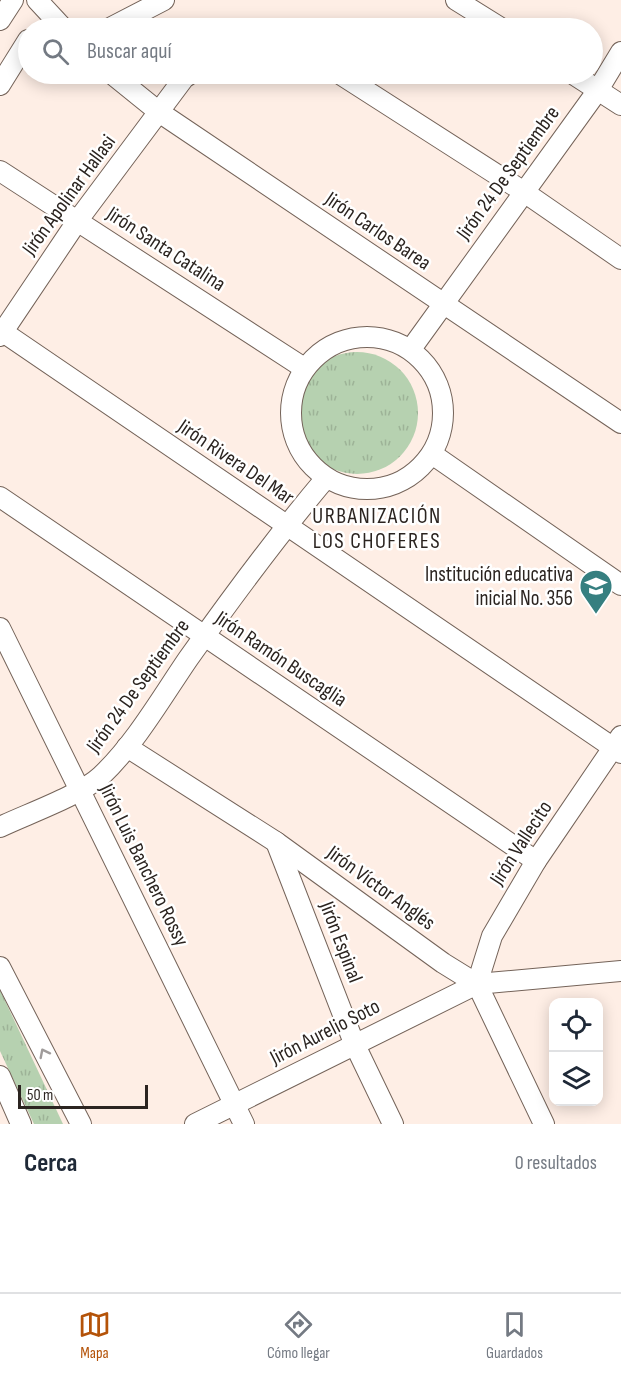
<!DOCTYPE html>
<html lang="es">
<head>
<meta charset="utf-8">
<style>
  body { margin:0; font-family:"Sofia Sans Condensed",sans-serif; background:#f2f2f3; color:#1f2937 }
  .controls { position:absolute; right:18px; bottom:18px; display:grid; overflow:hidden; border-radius:12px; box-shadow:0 3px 15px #0003 }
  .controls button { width:54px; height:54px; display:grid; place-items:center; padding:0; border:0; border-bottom:2px solid #e0e1e3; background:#fff; color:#1f2937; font:30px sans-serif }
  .scale { position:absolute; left:18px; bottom:15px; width:130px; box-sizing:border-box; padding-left:6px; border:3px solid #2b2420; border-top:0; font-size:16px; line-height:21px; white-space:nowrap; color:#2b2420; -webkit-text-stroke:4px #fff; paint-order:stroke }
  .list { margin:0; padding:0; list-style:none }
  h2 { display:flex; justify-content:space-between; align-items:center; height:78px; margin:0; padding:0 24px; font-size:26px }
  h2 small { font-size:20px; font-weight:400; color:#747a83 }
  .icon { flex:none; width:33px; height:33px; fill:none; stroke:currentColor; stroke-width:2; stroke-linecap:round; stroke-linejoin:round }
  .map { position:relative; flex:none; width:621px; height:1124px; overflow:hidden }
  .search { position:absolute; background:#fff; box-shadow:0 3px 15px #0003; left:18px; right:18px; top:18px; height:66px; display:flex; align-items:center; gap:15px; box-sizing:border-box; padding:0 21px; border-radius:33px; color:#747a83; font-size:22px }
  .sheet { height:168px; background:#fff }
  nav { display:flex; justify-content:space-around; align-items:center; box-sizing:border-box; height:84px; border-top:2px solid #e0e1e3; background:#fff; font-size:16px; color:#747a83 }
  nav a { display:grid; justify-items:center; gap:3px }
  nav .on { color:#b45309 }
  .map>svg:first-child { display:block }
</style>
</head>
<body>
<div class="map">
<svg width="621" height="1124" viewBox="0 0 621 1124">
  <defs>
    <pattern id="park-tufts" width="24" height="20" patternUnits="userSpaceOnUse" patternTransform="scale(1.5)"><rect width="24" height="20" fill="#b6d1b0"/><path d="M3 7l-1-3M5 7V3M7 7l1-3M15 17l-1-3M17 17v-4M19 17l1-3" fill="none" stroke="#9db397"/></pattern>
  </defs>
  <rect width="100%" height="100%" fill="#feeee5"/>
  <g fill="url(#park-tufts)">
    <circle cx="357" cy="413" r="61"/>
    <path d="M0,990l63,134h-29l-34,-73z"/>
  </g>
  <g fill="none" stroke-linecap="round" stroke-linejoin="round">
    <g stroke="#746359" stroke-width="22">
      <g id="minor">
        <path d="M37,0l26,28"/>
        <path d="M456,0l45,28"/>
        <path d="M0,20l13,-20"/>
        <path d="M110,28l54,-28"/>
        <path d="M112,74l47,38 462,311"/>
        <path d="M340,74l184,118 97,67"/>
        <path d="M573,74l48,31"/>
        <path d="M0,85l28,-45"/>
        <path d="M0,171l304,197"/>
        <path d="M3,332l618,421"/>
        <path d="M0,336l78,-116 106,-142 6,-4"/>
        <circle cx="367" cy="413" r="76"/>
        <path d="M411,349l187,-259 23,-38"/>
        <path d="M432,454l189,131"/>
        <path d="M0,497l536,364"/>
        <path d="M0,628l244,496"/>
        <path d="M127,747l149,95 167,121 34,21 67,140"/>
        <path d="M0,827c27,-13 81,-32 101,-51 34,-32 61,-79 87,-117 44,-62 89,-123 138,-181"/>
        <path d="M276,842l78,201 39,81"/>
        <path d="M0,967l81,157"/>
        <path d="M477,984l15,-48 44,-75 85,-125"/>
        <path d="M0,1076l21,48"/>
        <path d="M195,1124l282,-140 144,-13"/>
      </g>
    </g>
    <use href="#minor" stroke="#fff" stroke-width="20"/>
  </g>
  <defs><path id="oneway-chevron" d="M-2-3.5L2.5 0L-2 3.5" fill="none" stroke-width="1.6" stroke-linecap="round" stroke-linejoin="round" transform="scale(1.5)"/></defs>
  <use stroke="#a09c9b" href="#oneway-chevron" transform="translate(44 1053) rotate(-117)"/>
  <defs>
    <g id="school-pin" transform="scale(1.725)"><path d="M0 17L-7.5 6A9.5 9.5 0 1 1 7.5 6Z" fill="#367f80" stroke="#fff"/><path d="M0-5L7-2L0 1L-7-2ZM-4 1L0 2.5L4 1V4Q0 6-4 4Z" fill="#fff"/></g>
  </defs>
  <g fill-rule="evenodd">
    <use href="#school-pin" x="596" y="586"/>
  </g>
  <g text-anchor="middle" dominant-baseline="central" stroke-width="5" stroke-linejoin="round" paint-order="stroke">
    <g font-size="21" fill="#2b2420" stroke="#fff">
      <text transform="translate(508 173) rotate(-54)">Jirón 24 De Septiembre</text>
      <text transform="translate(69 195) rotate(-54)">Jirón Apolinar Hallasi</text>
      <text transform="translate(378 231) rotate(34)">Jirón Carlos Barea</text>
      <text transform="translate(166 249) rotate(33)">Jirón Santa Catalina</text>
      <text transform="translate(236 462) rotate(34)">Jirón Rivera Del Mar</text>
      <text transform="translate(281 659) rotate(34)">Jirón Ramón Buscaglia</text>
      <text transform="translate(138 686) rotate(-54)">Jirón 24 De Septiembre</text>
      <text transform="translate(521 843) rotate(-57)">Jirón Vallecito</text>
      <text transform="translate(144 865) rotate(64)">Jirón Luis Banchero Rossy</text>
      <text transform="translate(381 888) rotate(36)">Jirón Víctor Anglés</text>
      <text transform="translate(341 942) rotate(69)">Jirón Espinal</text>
      <text transform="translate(325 1032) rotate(-27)">Jirón Aurelio Soto</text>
    </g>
    <g font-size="21" fill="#2b2420" stroke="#fff" text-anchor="end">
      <text x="573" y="574">Institución educativa<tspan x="573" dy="24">inicial No. 356</tspan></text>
    </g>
    <g font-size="22" letter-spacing="1.5" fill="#2b2420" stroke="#fff">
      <text x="377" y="516">URBANIZACIÓN<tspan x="377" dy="25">LOS CHOFERES</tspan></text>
    </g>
  </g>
</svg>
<div class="controls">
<button><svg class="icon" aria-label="locate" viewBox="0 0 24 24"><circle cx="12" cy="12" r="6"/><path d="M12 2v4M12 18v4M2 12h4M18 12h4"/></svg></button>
<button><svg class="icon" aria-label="layers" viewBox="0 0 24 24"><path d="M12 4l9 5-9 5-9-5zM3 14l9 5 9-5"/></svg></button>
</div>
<div class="scale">50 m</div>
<div class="search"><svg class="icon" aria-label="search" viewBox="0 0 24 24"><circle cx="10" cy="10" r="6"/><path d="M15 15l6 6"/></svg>Buscar aquí</div>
</div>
<section class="sheet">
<h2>Cerca<small>0 resultados</small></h2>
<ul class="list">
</ul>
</section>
<nav>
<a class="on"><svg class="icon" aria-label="map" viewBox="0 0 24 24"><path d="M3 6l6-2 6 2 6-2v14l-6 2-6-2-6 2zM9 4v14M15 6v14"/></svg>Mapa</a>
<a><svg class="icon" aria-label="directions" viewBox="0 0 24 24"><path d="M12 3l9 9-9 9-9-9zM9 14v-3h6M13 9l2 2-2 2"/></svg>Cómo llegar</a>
<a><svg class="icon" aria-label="saved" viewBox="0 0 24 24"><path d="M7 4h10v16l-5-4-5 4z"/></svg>Guardados</a>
</nav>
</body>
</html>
